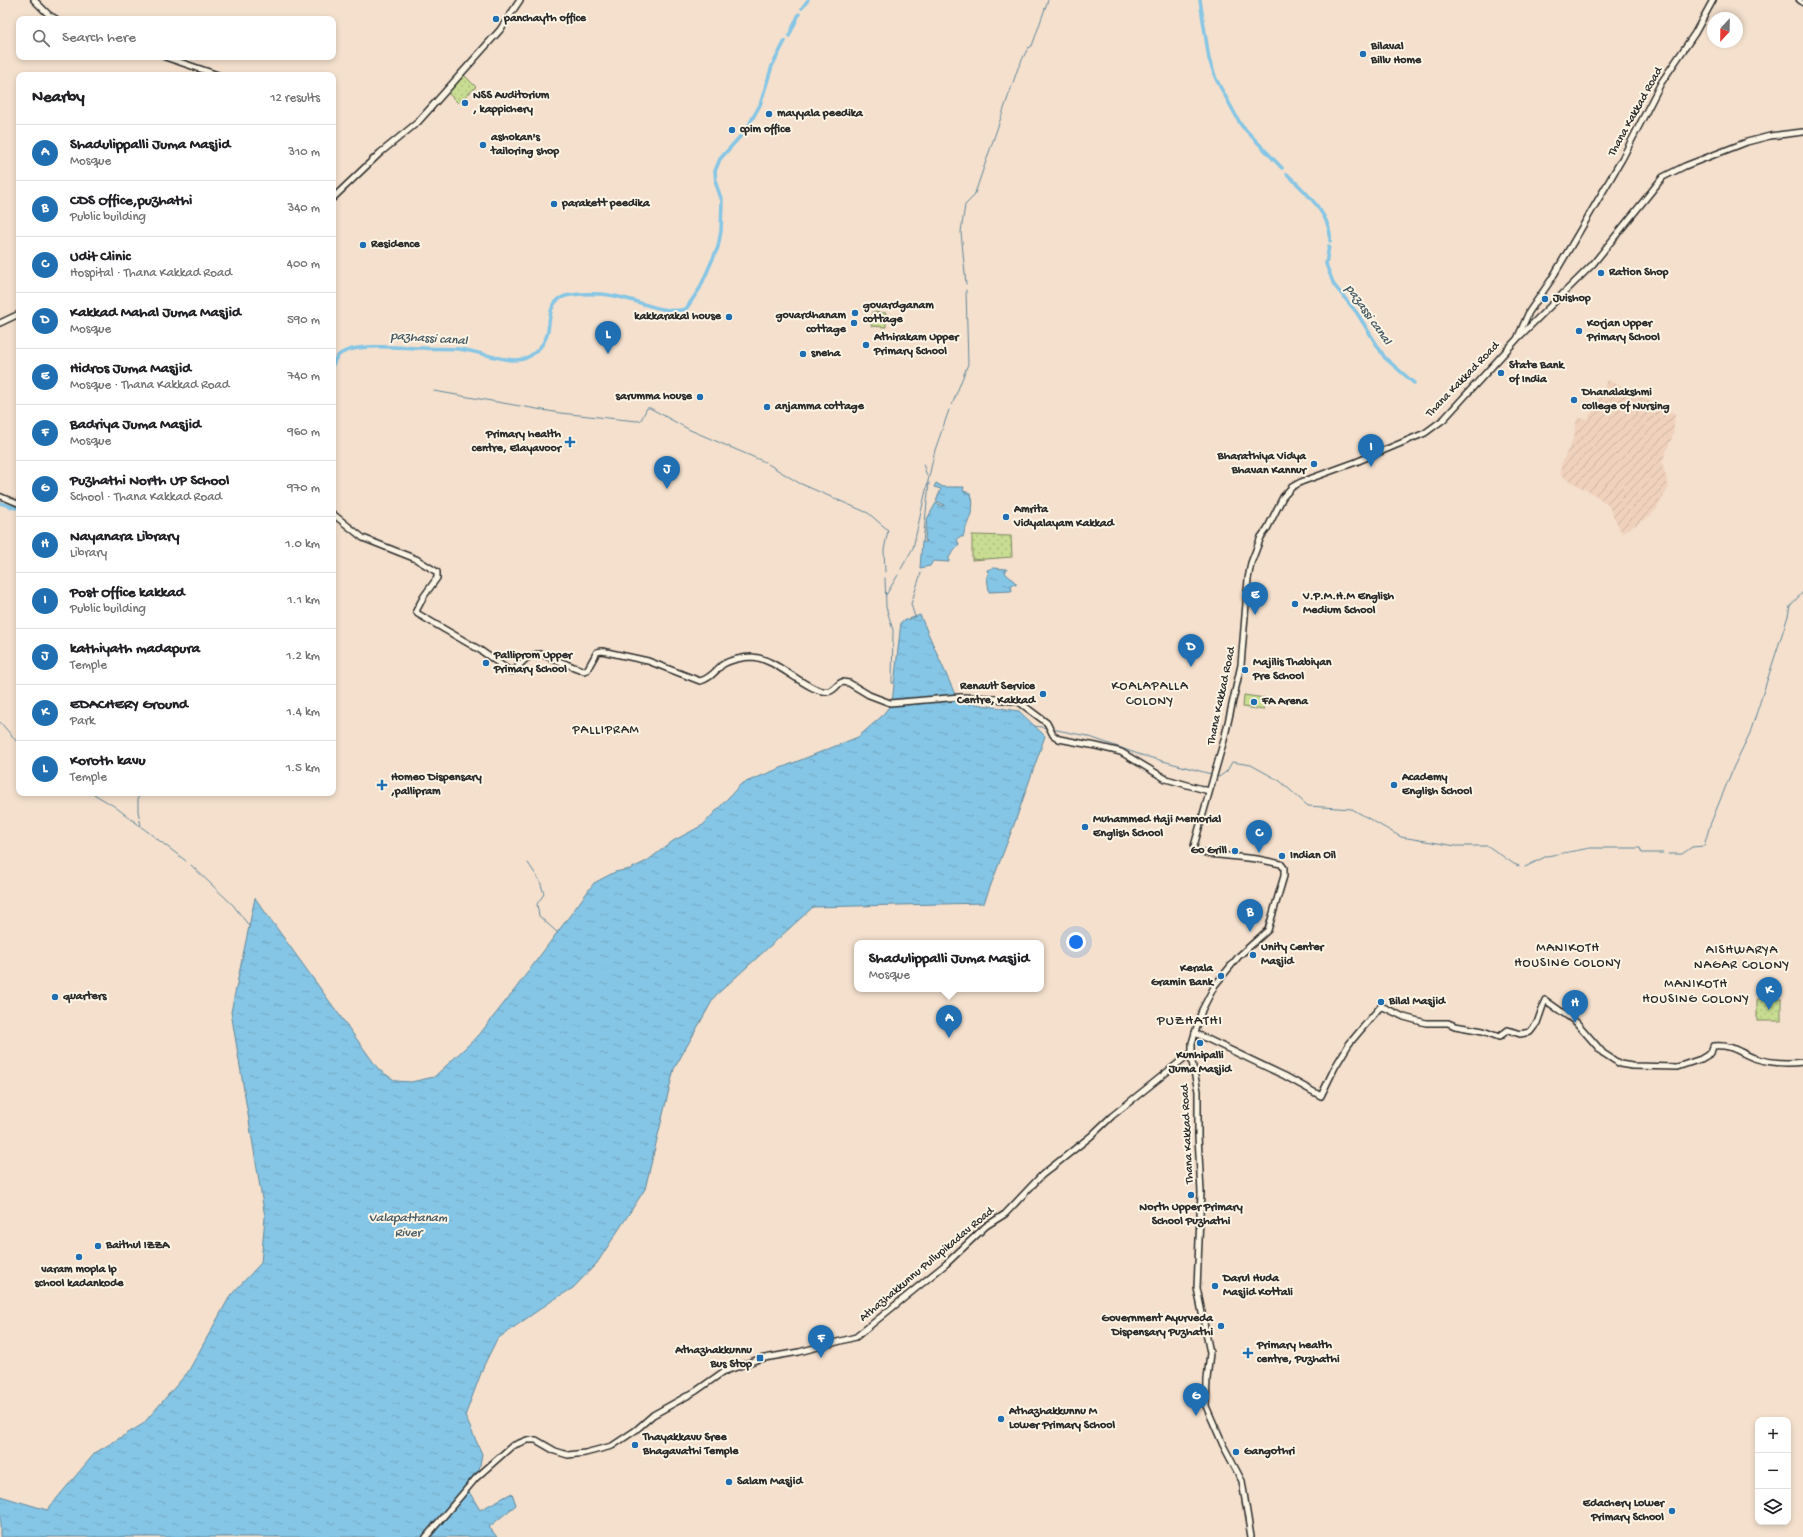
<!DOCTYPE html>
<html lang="en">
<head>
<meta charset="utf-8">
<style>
  body { margin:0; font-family:"Gochi Hand",sans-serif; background:#f2f2f2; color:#202124 }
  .controls { position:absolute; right:12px; bottom:12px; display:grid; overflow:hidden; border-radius:8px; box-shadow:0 2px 6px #0003 }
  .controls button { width:36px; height:36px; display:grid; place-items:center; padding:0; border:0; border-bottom:1px solid #e0e0e0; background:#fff; color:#202124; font:20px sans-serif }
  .compass { position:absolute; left:1707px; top:12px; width:36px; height:36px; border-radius:50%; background:#fff; box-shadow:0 2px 6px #0003; rotate:202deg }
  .you { position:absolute; left:1076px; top:942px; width:14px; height:14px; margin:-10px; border:3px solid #fff; border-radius:50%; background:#1a73e8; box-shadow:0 0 0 6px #1a73e833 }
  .badge { display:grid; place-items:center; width:26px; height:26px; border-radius:50%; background:#1f6fb2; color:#fff; font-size:13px; font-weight:700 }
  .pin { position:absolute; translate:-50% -33px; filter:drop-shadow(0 1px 2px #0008) }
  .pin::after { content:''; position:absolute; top:21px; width:14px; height:12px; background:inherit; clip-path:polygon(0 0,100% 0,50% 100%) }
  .popup { position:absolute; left:854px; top:940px; width:190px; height:52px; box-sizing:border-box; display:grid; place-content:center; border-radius:8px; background:#fff; filter:drop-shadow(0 1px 3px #0005); font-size:13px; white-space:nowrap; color:#757577 }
  .popup b { font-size:15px; color:#202124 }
  .popup::after { content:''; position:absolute; left:50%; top:100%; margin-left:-8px; border:8px solid transparent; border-top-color:#fff }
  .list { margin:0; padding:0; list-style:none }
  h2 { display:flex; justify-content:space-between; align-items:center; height:52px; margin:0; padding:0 16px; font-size:17px }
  h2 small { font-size:13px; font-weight:400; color:#757577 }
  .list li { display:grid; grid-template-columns:26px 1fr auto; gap:12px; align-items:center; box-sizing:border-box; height:56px; padding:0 16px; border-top:1px solid #e0e0e0 }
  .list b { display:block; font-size:15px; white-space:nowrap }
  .list p { margin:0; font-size:13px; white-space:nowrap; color:#757577 }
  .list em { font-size:13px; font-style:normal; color:#757577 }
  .icon { flex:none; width:22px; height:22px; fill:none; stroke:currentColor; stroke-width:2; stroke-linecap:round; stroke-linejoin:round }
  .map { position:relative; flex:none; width:1803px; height:1537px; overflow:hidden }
  .search { position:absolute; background:#fff; box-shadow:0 2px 6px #0003; left:16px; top:16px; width:320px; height:44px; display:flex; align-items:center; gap:10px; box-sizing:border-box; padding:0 14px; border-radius:8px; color:#757577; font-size:15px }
  .panel { position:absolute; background:#fff; box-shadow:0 2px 6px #0003; left:16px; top:72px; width:320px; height:724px; border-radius:8px }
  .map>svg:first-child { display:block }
</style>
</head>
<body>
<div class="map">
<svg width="1803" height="1537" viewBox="0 0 1803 1537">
  <defs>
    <pattern id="industrial-furrows" width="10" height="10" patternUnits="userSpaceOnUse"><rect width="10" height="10" fill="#efd1bc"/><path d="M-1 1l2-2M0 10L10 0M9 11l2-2" fill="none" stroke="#cdb4a2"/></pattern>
    <pattern id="park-dots" width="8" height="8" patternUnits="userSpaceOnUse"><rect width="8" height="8" fill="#c8dd92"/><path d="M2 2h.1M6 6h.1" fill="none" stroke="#acbe7e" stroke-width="1.8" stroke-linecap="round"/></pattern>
    <pattern id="water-ripples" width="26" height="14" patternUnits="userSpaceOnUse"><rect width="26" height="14" fill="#85c5e5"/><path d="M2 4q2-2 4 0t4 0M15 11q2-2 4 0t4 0" fill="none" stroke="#73a9c5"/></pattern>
  </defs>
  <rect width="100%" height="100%" fill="#f4e0cd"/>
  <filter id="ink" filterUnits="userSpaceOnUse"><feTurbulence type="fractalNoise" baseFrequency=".025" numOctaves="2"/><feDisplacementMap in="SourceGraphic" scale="8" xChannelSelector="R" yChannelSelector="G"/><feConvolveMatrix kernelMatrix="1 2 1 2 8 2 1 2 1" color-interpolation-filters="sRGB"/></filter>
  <g filter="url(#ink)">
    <path fill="url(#industrial-furrows)" d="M1608,380l67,34 -2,21 -11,27 7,25 -12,21 -7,8 -28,17 -14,-28 -13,-10 -34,-19v-11l13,-28 3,-19 11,1z"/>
    <path fill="#c8dd92" stroke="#7a845e" d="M1244,695l21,3 -2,12 -20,-3z"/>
    <g fill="url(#park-dots)" stroke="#7a845e">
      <path d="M464,75l12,12 -18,16 -10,-10z"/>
      <path d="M872,312l14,1v14l-15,-1z"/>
      <path d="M972,535l39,1 1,21 -40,3z"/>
      <rect x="1757" y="999" width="24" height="22"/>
    </g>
    <g fill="url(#water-ripples)" stroke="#61879b">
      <path d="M936,483l7,4h21l-1,4 7,2c8,14 -4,30 -7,44h-4l-2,2 2,6 -10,12v5l-16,-1 -3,5 -10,2 2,-26h4l-1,-3 2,-20 9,-16 7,3 2,-1 -9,-4 5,-12 -7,-2z"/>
      <path d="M993,568l14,1 -2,4 11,10v2l-3,-1 -2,2 1,5 -23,1 -2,-16 2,-1 -2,-5z"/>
      <path d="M920,615l38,86 61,10 26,25 -30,86 -31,81 -171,4 -98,89 -41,73 -29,120 -48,74 -24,25 -20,12 -56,39 -13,26 -19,51 17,38 -3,16 -14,15 15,25 32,-17 4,12 -27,22 8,10h-497v-41l47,14 48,-57 48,-29 45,-52 42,-76 31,-33 4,-46 -34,-205 24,-114 124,172 17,11 15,1 23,-5 45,-42 37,-47 78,-105 21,-11 15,-3 17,-8 26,-20 30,-16 38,-41 117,-47 23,-20 11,-14 9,-81z"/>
    </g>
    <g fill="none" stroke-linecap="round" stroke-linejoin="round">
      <g stroke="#61879b" stroke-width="1">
        <path d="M966,284l-5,-52 4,-27 9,-9 44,-128 10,-20 4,-2 16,-46"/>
        <path d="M434,391l126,22 77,8 4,-1 6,-12h3l40,22 75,32"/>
        <path d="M952,405l16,-41 -2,-74"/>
        <path d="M768,464l31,19 69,30 20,17 -4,20 1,22"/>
        <path d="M923,464l4,12"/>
        <path d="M923,542l6,-59"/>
        <path d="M901,569l12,-21 22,-98 14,-40"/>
        <path d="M885,578l1,29 7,23 -1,53h2"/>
        <path d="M886,595l12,-20"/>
        <path d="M915,617l-4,-13 10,-31"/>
        <path d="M0,722l19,22"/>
        <path d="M1035,726l12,2"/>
        <path d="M1052,729l35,7 54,19 70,19"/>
        <path d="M1217,776l2,1 8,-6 5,-9 19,3 29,16 28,25 44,3 49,28 55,9h32l26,18 5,2"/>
        <path d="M92,793l22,13 72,55"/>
        <path d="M138,793v18l3,15"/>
        <path d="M1668,854h14l10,-7 12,-1 6,-21 24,-59 16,-33 38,-117 2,-10 13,-14"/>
        <path d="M528,863l12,18 4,13 -7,10 2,12 19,17"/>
        <path d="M191,865l42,40 17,22"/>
        <path d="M1525,867l22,-11 43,-8h50l2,5h21"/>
      </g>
      <g stroke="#85c5e5" stroke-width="3.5">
        <path d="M1200,0l9,59 7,20 25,46 41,43"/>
        <path d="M802,8l6,-8"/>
        <path d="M789,36l10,-22"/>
        <path d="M1287,174c16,15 46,43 43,67"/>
        <path d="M1329,246l-3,18 8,21 23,28 28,45 29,25"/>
        <path d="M333,365c1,-3 3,-8 6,-10 15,-13 63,-7 83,-7 12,1 24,0 36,1 19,2 37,10 56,11 16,1 31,-14 34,-29 2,-17 2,-34 23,-36 16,-2 33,-2 48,2 20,4 48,18 67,12l14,-21 18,-41 3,-16 1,-30 -6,-17 -1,-13 5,-12 26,-29 14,-25 12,-39 13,-25"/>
        <path d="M0,503l16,5"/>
      </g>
      <g stroke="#2b2b2b" stroke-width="7">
        <g id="minor">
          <path d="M1799,0l4,3"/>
          <path d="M0,496l19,8"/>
        </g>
      </g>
      <g stroke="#2b2b2b" stroke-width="8">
        <g id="major">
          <path d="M34,0l15,15 7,4"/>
          <path d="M165,57l53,18"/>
          <path d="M333,198l47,-45 38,-31 82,-92 20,-30"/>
          <path d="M0,323l19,-9"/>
          <path d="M1519,337l74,-73 70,-87 22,-11 62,-24 23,-6 33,-4"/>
          <path d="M333,514l30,24 53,21 21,13v6l-13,18 -8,15 2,3 62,36 30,21h4c8,-9 14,-17 27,-17l43,17 3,-1 10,-18 5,-1 46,10 52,20c10,-2 15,-10 22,-16 7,-5 22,-8 30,-8 26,1 58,39 78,34 5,-1 7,-7 12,-9l7,1 20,12 21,8 70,-6 29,1 30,4 28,21 6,12 6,4 37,7 25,6 45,27 43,12"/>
          <path d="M1195,1033l90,43 36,20 14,-29 14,-23 32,-38 23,11 22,6h22l7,3 28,5 16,6 9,-7 12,4 10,-2 7,-9 8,-23 31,22 27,31 17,11 12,2 45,1 24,-8 10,-6 2,-7c19,-2 25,6 41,12 16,5 32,6 49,4"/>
          <path d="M426,1537l50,-59 36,-32 15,-6h9l19,11 13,4 17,-2 27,-7 24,-16 17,-15 43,-24 27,-19 36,-13 40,-7 57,-15 90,-73 40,-38 19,-12 37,-39 49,-39 21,-20 80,-64"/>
          <path d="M1251,1537l-9,-56 -19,-36 -17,-39 1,-27 3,-26 -13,-65 4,-96 -3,-56v-45l-6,-29v-19l10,-33 13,-25 24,-29 29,-26 16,-54v-8l-3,-4 -24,-5 -48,-5 -15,-4v-4l30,-106 17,-75 7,-86 3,-16 10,-26 6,-8 16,-32 9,-10 9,-5 55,-20 69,-29 19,-14 73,-80 12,-27 22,-32 71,-121 39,-76 34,-50 18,-33"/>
        </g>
      </g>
      <use href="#minor" stroke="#fcf5e5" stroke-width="4"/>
      <use href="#major" stroke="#fcf5e5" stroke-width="5"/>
    </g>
  </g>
  <g fill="#1f6fb2" stroke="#fcf5e5" stroke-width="1.5">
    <circle cx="496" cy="19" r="4"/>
    <circle cx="1363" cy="54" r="4"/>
    <circle cx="465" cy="103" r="4"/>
    <circle cx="769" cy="114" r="4"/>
    <circle cx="732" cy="130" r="4"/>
    <circle cx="483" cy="145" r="4"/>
    <circle cx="554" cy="204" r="4"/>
    <circle cx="363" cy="245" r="4"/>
    <circle cx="1601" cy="273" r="4"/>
    <circle cx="1545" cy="299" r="4"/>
    <circle cx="855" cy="313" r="4"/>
    <circle cx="729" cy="317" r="4"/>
    <circle cx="854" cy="323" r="4"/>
    <circle cx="1579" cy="331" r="4"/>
    <circle cx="866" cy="345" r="4"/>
    <circle cx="803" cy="354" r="4"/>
    <circle cx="1501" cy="373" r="4"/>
    <circle cx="700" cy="397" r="4"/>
    <circle cx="1574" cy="400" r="4"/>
    <circle cx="767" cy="407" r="4"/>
    <path d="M568 436h4v4h4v4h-4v4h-4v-4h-4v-4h4z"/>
    <circle cx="1314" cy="464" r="4"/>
    <circle cx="1006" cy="517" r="4"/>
    <circle cx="1295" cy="604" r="4"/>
    <circle cx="486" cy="663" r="4"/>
    <circle cx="1245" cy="670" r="4"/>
    <circle cx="1043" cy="694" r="4"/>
    <circle cx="1254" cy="702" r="4"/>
    <path d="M380 779h4v4h4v4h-4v4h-4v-4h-4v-4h4z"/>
    <circle cx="1394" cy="785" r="4"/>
    <circle cx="1085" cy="827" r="4"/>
    <circle cx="1235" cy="851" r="4"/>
    <circle cx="1282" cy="856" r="4"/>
    <circle cx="1253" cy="955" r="4"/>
    <circle cx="1221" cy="976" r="4"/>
    <circle cx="55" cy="997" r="4"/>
    <circle cx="1381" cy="1002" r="4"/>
    <circle cx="1200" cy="1043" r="4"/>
    <circle cx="1191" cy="1195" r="4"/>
    <circle cx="98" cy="1246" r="4"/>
    <circle cx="79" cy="1257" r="4"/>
    <circle cx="1215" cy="1286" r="4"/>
    <circle cx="1221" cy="1326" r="4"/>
    <path d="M1246 1347h4v4h4v4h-4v4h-4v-4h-4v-4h4z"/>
    <rect x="756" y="1354" width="8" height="8" rx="2"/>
    <circle cx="1001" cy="1419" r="4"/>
    <circle cx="635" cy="1445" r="4"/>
    <circle cx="1236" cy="1452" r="4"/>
    <circle cx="729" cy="1482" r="4"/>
    <circle cx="1672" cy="1511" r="4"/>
  </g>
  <g text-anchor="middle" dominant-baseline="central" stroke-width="4" stroke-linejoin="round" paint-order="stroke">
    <g font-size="12" font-weight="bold" fill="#2b2b2b" stroke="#fcf5e5" text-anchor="start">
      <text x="504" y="19">panchayth office</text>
      <text x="1371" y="47">Bilaval<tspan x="1371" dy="14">Billu Home</tspan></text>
      <text x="473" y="96">NSS Auditorium<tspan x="473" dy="14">, kappichery</tspan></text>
      <text x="777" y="114">mayyala peedika</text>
      <text x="740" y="130">cpim office</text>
      <text x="491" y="138">ashokan's<tspan x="491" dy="14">tailoring shop</tspan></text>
      <text x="562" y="204">parakett peedika</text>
      <text x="371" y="245">Residence</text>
      <text x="1609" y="273">Ration Shop</text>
      <text x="1553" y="299">Juishop</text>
      <text x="863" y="306">govardganam<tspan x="863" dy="14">cottage</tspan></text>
      <text x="846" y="316" text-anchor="end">govardhanam<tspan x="846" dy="14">cottage</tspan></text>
      <text x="721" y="317" text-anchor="end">kakkarakal house</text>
      <text x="1587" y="324">Korjan Upper<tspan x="1587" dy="14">Primary School</tspan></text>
      <text x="874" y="338">Athirakam Upper<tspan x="874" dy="14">Primary School</tspan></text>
      <text x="811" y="354">sneha</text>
      <text x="1509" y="366">State Bank<tspan x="1509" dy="14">of India</tspan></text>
      <text x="1582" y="393">Dhanalakshmi<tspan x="1582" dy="14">college of Nursing</tspan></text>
      <text x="692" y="397" text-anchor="end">sarumma house</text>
      <text x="775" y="407">anjamma cottage</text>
      <text x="561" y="435" text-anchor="end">Primary health<tspan x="561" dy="14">centre, Elayavoor</tspan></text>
      <text x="1306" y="457" text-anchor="end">Bharathiya Vidya<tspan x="1306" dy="14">Bhavan Kannur</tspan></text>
      <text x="1014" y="510">Amrita<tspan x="1014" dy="14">Vidyalayam Kakkad</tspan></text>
      <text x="1303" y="597">V.P.M.H.M English<tspan x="1303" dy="14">Medium School</tspan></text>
      <text x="494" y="656">Palliprom Upper<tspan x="494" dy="14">Primary School</tspan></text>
      <text x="1253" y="663">Majilis Thabiyan<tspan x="1253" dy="14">Pre School</tspan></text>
      <text x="1035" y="687" text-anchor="end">Renault Service<tspan x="1035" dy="14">Centre, Kakkad</tspan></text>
      <text x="1262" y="702">FA Arena</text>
      <text x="391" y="778">Homeo Dispensary<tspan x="391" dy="14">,pallipram</tspan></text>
      <text x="1402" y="778">Academy<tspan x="1402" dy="14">English School</tspan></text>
      <text x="1093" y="820">Muhammed Haji Memorial<tspan x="1093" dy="14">English School</tspan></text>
      <text x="1227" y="851" text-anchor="end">Go Grill</text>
      <text x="1290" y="856">Indian Oil</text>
      <text x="1261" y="948">Unity Center<tspan x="1261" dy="14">Masjid</tspan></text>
      <text x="1213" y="969" text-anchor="end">Kerala<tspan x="1213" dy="14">Gramin Bank</tspan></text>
      <text x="63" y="997">quarters</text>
      <text x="1389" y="1002">Bilal Masjid</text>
      <text x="1200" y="1056" text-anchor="middle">Kunhipalli<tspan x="1200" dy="14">Juma Masjid</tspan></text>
      <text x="1191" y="1208" text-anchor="middle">North Upper Primary<tspan x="1191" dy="14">School Puzhathi</tspan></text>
      <text x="106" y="1246">Baithul IZZA</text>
      <text x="79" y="1270" text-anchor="middle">varam mopla lp<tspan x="79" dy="14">school kadankode</tspan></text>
      <text x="1223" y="1279">Darul Huda<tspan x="1223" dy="14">Masjid Kottali</tspan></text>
      <text x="1213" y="1319" text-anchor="end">Government Ayurveda<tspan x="1213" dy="14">Dispensary Puzhathi</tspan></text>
      <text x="1257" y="1346">Primary health<tspan x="1257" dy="14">centre, Puzhathi</tspan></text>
      <text x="752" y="1351" text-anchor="end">Athazhakkunnu<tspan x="752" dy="14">Bus Stop</tspan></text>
      <text x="1009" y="1412">Athazhakkunnu M<tspan x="1009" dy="14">Lower Primary School</tspan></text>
      <text x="643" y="1438">Thayakkavu Sree<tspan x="643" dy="14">Bhagavathi Temple</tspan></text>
      <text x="1244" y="1452">Gangothri</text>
      <text x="737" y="1482">Salam Masjid</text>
      <text x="1664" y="1504" text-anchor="end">Edachery Lower<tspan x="1664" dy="14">Primary School</tspan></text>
    </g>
    <g font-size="12" fill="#2b2b2b" stroke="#fcf5e5">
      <text transform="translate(1636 112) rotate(-61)">Thana Kakkad Road</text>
      <text transform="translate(1463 380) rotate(-46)">Thana Kakkad Road</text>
      <text transform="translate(1222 696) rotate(-78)">Thana Kakkad Road</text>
      <text transform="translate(1188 1134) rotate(-93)">Thana Kakkad Road</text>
      <text transform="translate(927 1265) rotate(-40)">Athazhakkunnu Pullupikadav Road</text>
    </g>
    <g font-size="13" font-style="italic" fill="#465963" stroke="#fcf5e5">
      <text transform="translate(1368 315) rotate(55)">pazassi canal</text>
      <text transform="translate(429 339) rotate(4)">pazhassi canal</text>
      <text x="408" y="1218">Valapattanam<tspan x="408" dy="15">River</tspan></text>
    </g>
    <g font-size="13" letter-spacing="1" fill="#2b2b2b" stroke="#fcf5e5">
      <text x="1150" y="686">KOALAPALLA<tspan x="1150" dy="15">COLONY</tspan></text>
      <text x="606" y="730">PALLIPRAM</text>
      <text x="1568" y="948">MANIKOTH<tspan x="1568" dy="15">HOUSING COLONY</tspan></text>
      <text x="1742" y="950">AISHWARYA<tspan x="1742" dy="15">NAGAR COLONY</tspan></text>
      <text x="1696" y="984">MANIKOTH<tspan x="1696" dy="15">HOUSING COLONY</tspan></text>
    </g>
    <g font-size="14" letter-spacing="1" fill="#2b2b2b" stroke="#fcf5e5">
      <text x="1190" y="1021">PUZHATHI</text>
    </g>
  </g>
</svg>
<div class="controls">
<button>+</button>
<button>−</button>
<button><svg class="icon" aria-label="layers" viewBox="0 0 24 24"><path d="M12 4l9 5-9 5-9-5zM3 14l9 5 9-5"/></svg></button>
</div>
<svg class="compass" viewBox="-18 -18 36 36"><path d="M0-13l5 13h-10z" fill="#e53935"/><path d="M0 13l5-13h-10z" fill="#757577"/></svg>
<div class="you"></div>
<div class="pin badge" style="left:949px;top:1038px">A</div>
<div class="popup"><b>Shadulippalli Juma Masjid</b>Mosque</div>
<div class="pin badge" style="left:1250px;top:932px">B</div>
<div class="pin badge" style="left:1259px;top:853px">C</div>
<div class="pin badge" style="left:1191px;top:667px">D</div>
<div class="pin badge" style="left:1255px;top:615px">E</div>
<div class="pin badge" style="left:821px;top:1358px">F</div>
<div class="pin badge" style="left:1196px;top:1416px">G</div>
<div class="pin badge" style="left:1575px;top:1023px">H</div>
<div class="pin badge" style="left:1371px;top:467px">I</div>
<div class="pin badge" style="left:667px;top:489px">J</div>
<div class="pin badge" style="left:1769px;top:1010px">K</div>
<div class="pin badge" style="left:608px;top:354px">L</div>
<div class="search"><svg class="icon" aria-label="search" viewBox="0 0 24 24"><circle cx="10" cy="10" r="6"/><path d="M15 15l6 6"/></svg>Search here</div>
<section class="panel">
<h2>Nearby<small>12 results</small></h2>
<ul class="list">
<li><span class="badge">A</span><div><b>Shadulippalli Juma Masjid</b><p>Mosque</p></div><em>310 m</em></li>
<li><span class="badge">B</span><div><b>CDS Office,puzhathi</b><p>Public building</p></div><em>340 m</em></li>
<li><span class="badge">C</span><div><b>Udit Clinic</b><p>Hospital · Thana Kakkad Road</p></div><em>400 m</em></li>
<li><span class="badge">D</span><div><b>Kakkad Mahal Juma Masjid</b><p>Mosque</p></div><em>590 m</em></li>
<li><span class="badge">E</span><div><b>Hidros Juma Masjid</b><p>Mosque · Thana Kakkad Road</p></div><em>740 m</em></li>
<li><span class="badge">F</span><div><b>Badriya Juma Masjid</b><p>Mosque</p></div><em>960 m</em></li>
<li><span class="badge">G</span><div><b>Puzhathi North UP School</b><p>School · Thana Kakkad Road</p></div><em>970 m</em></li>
<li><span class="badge">H</span><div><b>Nayanara Library</b><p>Library</p></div><em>1.0 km</em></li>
<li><span class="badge">I</span><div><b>Post Office kakkad</b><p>Public building</p></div><em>1.1 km</em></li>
<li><span class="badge">J</span><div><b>kathiyath madapura</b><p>Temple</p></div><em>1.2 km</em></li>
<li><span class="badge">K</span><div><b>EDACHERY Ground</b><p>Park</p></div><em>1.4 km</em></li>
<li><span class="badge">L</span><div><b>Koroth kavu</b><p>Temple</p></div><em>1.5 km</em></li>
</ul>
</section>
</div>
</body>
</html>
